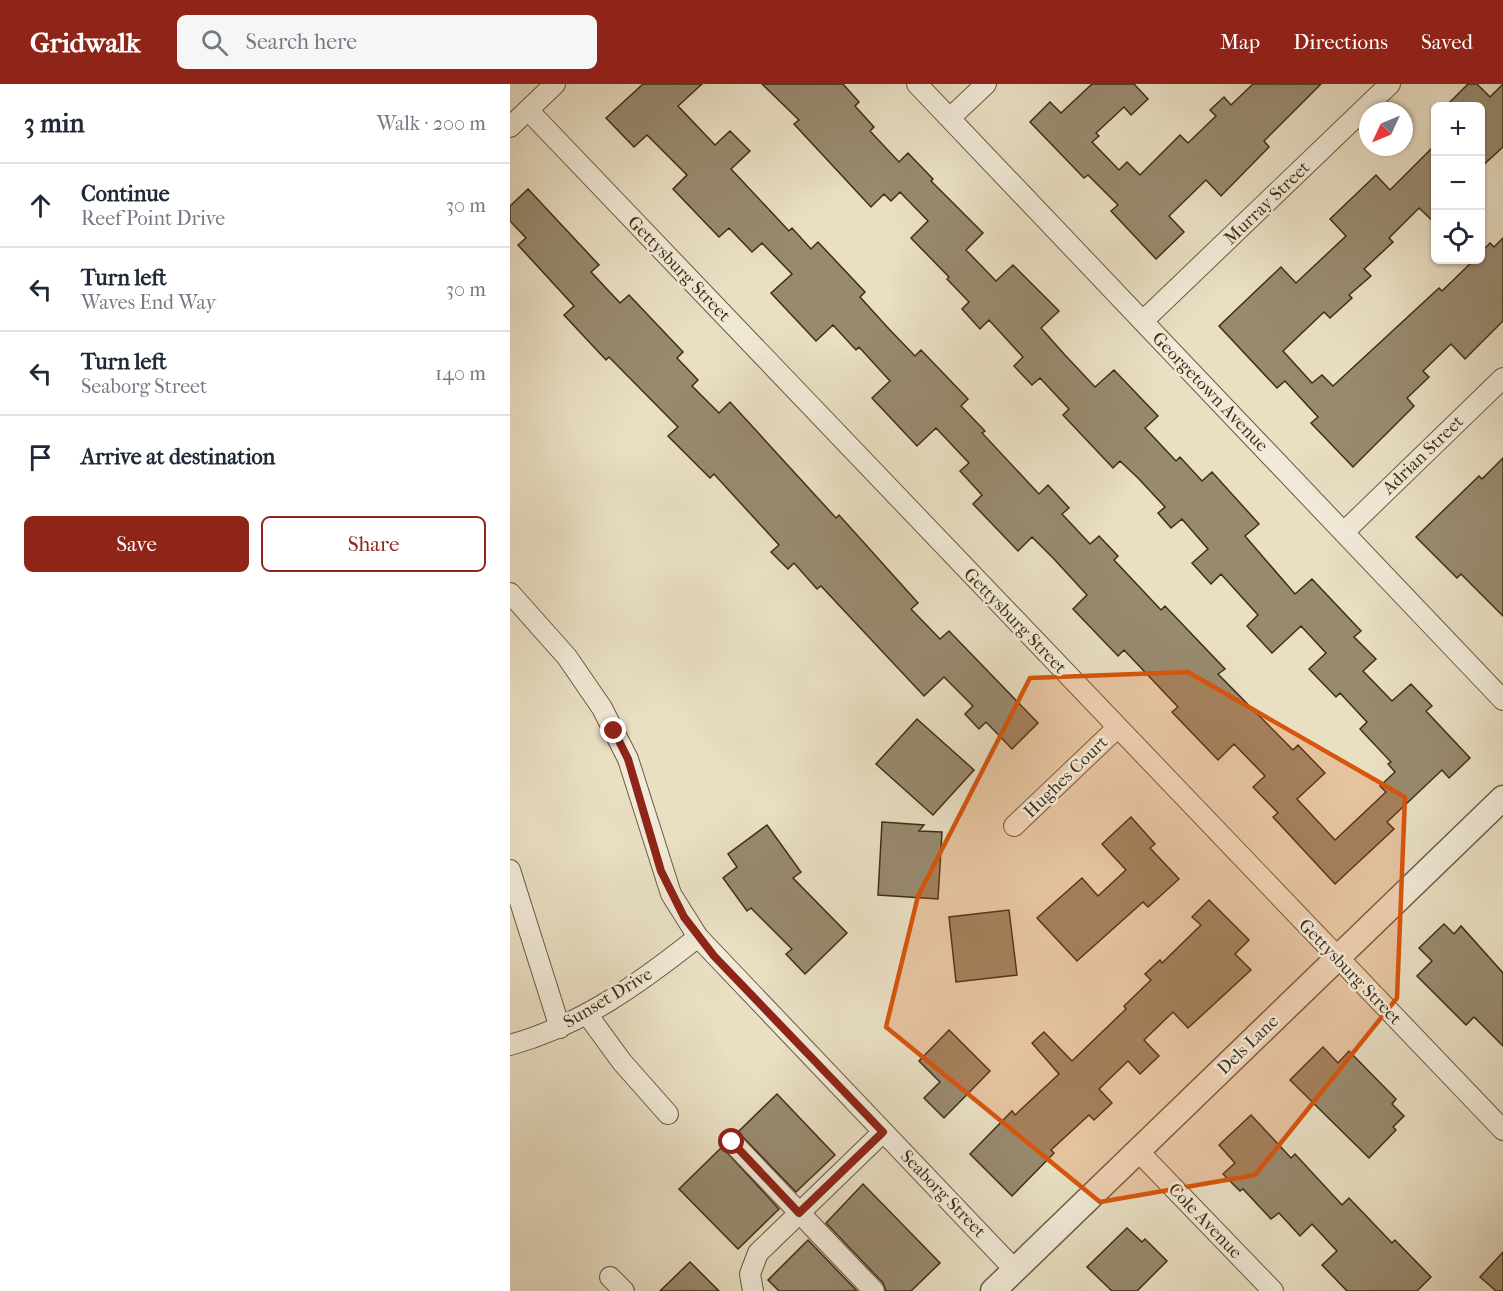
<!DOCTYPE html>
<html lang="en">
<head>
<meta charset="utf-8">
<style>
  body { margin:0; font-family:"IM FELL French Canon",serif; background:#f6f6f7; color:#1f2937 }
  .controls { position:absolute; right:18px; top:18px; display:grid; overflow:hidden; border-radius:9px; box-shadow:0 2px 4px #0004 }
  .controls button { width:54px; height:54px; display:grid; place-items:center; padding:0; border:0; border-bottom:2px solid #e0e1e3; background:#fff; color:#1f2937; font:30px sans-serif }
  .compass { position:absolute; left:849px; top:18px; width:54px; height:54px; border-radius:50%; background:#fff; box-shadow:0 2px 4px #0004; rotate:226deg }
  .stop { position:absolute; width:18px; height:18px; margin:-14px; border:4px solid #8f2418; border-radius:50%; background:#fff }
  .stop.end { background:#8f2418; border-color:#fff; box-shadow:0 2px 6px #0008 }
  .list { margin:0; padding:0; list-style:none }
  h2 { display:flex; justify-content:space-between; align-items:center; height:78px; margin:0; padding:0 24px; font-size:26px }
  h2 small { font-size:20px; font-weight:400; color:#747a83 }
  .list li { display:grid; grid-template-columns:39px 1fr auto; gap:18px; align-items:center; box-sizing:border-box; height:84px; padding:0 24px; border-top:2px solid #e0e1e3 }
  .list b { display:block; font-size:22px; white-space:nowrap }
  .list p { margin:0; font-size:20px; white-space:nowrap; color:#747a83 }
  .list em { font-size:20px; font-style:normal; color:#747a83 }
  .actions { display:flex; gap:12px; padding:18px 24px }
  .actions a { flex:1; padding:14px 0; border:2px solid #8f2418; border-radius:9px; text-align:center; font-size:21px; color:#8f2418 }
  .actions .main { background:#8f2418; color:#fff }
  .icon { flex:none; width:33px; height:33px; fill:none; stroke:currentColor; stroke-width:2; stroke-linecap:round; stroke-linejoin:round }
  .map { position:relative; flex:none; width:993px; height:1207px; overflow:hidden }
  header { display:flex; align-items:center; gap:36px; box-sizing:border-box; height:84px; padding:0 30px; background:#8f2418; color:#fff }
  header strong { font-size:28px }
  nav { display:flex; gap:33px; margin-inline-start:auto; font-size:21px }
  .search { width:420px; height:54px; background:#f6f6f7; display:flex; align-items:center; gap:15px; box-sizing:border-box; padding:0 21px; border-radius:9px; color:#747a83; font-size:22px }
  main { display:flex }
  aside { flex:1; background:#fff }
  .map>svg:first-child { display:block }
</style>
</head>
<body>
<header>
<strong>Gridwalk</strong>
<div class="search"><svg class="icon" aria-label="search" viewBox="0 0 24 24"><circle cx="10" cy="10" r="6"/><path d="M15 15l6 6"/></svg>Search here</div>
<nav><a>Map</a><a>Directions</a><a>Saved</a></nav>
</header>
<main>
<aside>
<h2>3 min<small>Walk · 200 m</small></h2>
<ul class="list">
<li><svg class="icon" aria-label="ahead" viewBox="0 0 24 24"><path d="M12 20V5M6 11l6-6 6 6"/></svg><div><b>Continue</b><p>Reef Point Drive</p></div><em>30 m</em></li>
<li><svg class="icon" aria-label="left" viewBox="0 0 24 24"><path d="M17 20v-9H6M10 6l-5 5 5 5"/></svg><div><b>Turn left</b><p>Waves End Way</p></div><em>30 m</em></li>
<li><svg class="icon" aria-label="left" viewBox="0 0 24 24"><path d="M17 20v-9H6M10 6l-5 5 5 5"/></svg><div><b>Turn left</b><p>Seaborg Street</p></div><em>140 m</em></li>
<li><svg class="icon" aria-label="arrive" viewBox="0 0 24 24"><path d="M6 21V4h12l-3 4 3 4H6"/></svg><div><b>Arrive at destination</b></div></li>
</ul>
<div class="actions"><a class="main">Save</a><a>Share</a></div>
</aside>
<div class="map">
<svg width="993" height="1207" viewBox="0 0 993 1207">
  <rect width="100%" height="100%" fill="#e9dfc3"/>
  <filter id="stains"><feTurbulence type="fractalNoise" baseFrequency=".00333" numOctaves="4"/><feColorMatrix values="0 0 0 0 .2 0 0 0 0 .09 0 0 0 0 .02 0 0 0 .5 -.17"/></filter>
  <radialGradient id="worn" r=".72"><stop offset=".6" stop-color="#630" stop-opacity="0"/><stop offset="1" stop-color="#630" stop-opacity=".3"/></radialGradient>
  <g fill="#988a6f" stroke="#402d15" stroke-width="1.5">
    <path d="M133,0h59l-24,22 37,39 15,-14 20,20 -19,18 58,62 3,-3 19,21 7,-7 47,50 -5,5 29,32 26,27 6,-6 47,49 -7,7 24,25 -3,2 57,61 9,-9 21,23 -7,6 28,30 9,-8 19,20 -4,4 47,50 4,-4 60,63 -7,5 75,76 5,-5 27,28 -28,26 38,41 51,-48 -6,-6 15,-14 -7,-8 3,-2 -31,-33 7,-7 -27,-29 -4,4 -27,-28 17,-16 -25,-27 -29,27 -25,-27 11,-11 -37,-41 -10,10 -19,-21 16,-14 -26,-30 -11,9 -13,-15 7,-6 -27,-29 -18,-17 -7,7 -50,-53 6,-6 -29,-31 -8,7 -18,-19 9,-9 -34,-37 -9,9 -18,-20 7,-7 -22,-23 2,-2 -38,-39 17,-17 -28,-29 -9,9 -7,-7 -13,13 -77,-83 5,-4 -37,-36h81l16,18 -4,4 19,21 -4,4 29,31 9,-9 25,26 -2,2 52,52 -17,17 30,31 17,-16 46,46 -18,17 23,26 31,33 19,-17 44,46 -13,12 31,33 4,-4 22,24 10,-9 47,52 -14,12 50,58 17,-15 49,52 -7,6 22,22 -13,12 29,30 19,-17 21,22 -6,5 44,47 -21,20 -7,-8 -55,52 7,7 -59,55 -62,-67 5,-4 -25,-26 12,-11 -31,-32 -16,16 -46,-48 6,-5 -54,-57 -6,6 -45,-47 14,-14 -33,-36 -22,-22 -14,14 -45,-47 9,-9 -22,-24 9,-8 -33,-35 -19,18 -45,-48 18,-17 -31,-34 -3,3 -23,-25 -17,16 -45,-48 21,-19 -30,-31 -10,9 -23,-24 -10,9 -46,-48 14,-14 -40,-40 -13,12 -28,-29z"/>
    <path d="M582,0h42l14,15 -17,16 -7,-8 -28,26 3,3 -7,6 27,28 8,-8 13,13 40,-40 8,8 28,-27 -6,-6 14,-13 7,8 22,-21h68l-57,57 5,6 -48,49 -15,-16 -37,36 15,16 -28,27 -45,-48 7,-6 -30,-30 -4,3 -54,-56 20,-20 11,11z"/>
    <path d="M958,0h9l13,13 13,-13v63l-23,21v-62h-34z"/>
    <path d="M926,60v80l-17,-16 -30,30 4,4 -29,27 7,7 -22,19 3,3 -22,20 -6,-6 -41,39 29,32 10,-8 11,11 106,-98 3,3 32,-31h6v-7l10,-10 4,4 9,-9v83l-38,38 -14,-15 -28,27 6,6 -22,21 7,8 -61,61 -42,-44 7,-6 -33,-36 -8,7 -58,-62 62,-59 15,16 50,-47 -16,-17 46,-44 14,15z"/>
    <path d="M18,105l71,76 -8,7 29,31 9,-8 54,57 -6,6 21,22 -6,6 27,27 11,-11 106,116 3,-3 27,30 52,58 -7,6 29,30 9,-8 89,92 -26,26 -26,-27 -7,7 -14,-15 8,-8 -29,-29 -20,19 -103,-110 -4,3 -23,-26 -6,6 -17,-17 8,-7 -65,-71 -4,4 -42,-42 10,-9 -69,-70 -3,3 -42,-45 10,-9 -56,-61 8,-7 -16,-17v-15z"/>
    <path d="M993,374v158l-42,-42 -4,4 -41,-41 63,-61 3,3z"/>
    <path d="M407,635l57,51 -41,45 -57,-51z"/>
    <path d="M621,733l24,27 -5,4 29,31 -31,28 -5,-5 -66,59 -40,-43 45,-40 16,18 28,-26 -24,-26z"/>
    <path d="M372,738l42,3 -5,6 23,1 -4,67 -60,-4z"/>
    <path d="M257,741l34,47 -8,6 54,55 -42,41 -19,-20 6,-5 -41,-41 -4,3 -24,-33 14,-11 -9,-13z"/>
    <path d="M699,816l40,40 -14,14 16,16 -63,58 -15,-16 -29,28 15,16 -19,18 -12,-13 -29,28 13,14 -18,17 -5,-5 -38,35 3,3 -42,43 -42,-42 42,-43 3,4 44,-41 -27,-31 12,-11 28,29 54,-52 -2,-3 27,-26 -6,-6 15,-14 2,3 39,-38 -9,-8z"/>
    <path d="M499,826l8,65 -61,7 -7,-65z"/>
    <path d="M934,840l10,10 7,-8 42,47v73l-29,-29 -8,8 -49,-49 15,-15 -13,-13z"/>
    <path d="M439,946l41,41 -46,47 -20,-20 16,-16 -21,-21z"/>
    <path d="M813,963l15,16 11,-12 47,48 -4,5 12,12 -11,11 3,3 -27,28 -79,-78z"/>
    <path d="M267,1010l58,61 -39,37 -58,-60z"/>
    <path d="M741,1031l40,43 4,-4 47,51 7,-7 43,45 3,-3 36,37 -14,14h-70l-25,-26 15,-14 -25,-27 -12,12 -21,-23 -8,6 -28,-30 -3,2 -17,-17 12,-11 -16,-18z"/>
    <path d="M212,1063l57,62 -41,40 -59,-60z"/>
    <path d="M353,1100l77,79 -29,28h-25l-3,-8 -57,-60z"/>
    <path d="M617,1144l15,14 3,-3 22,22 -30,30h-25l-25,-24z"/>
    <path d="M298,1156l49,51h-78l-11,-11z"/>
    <path d="M993,1168v39h-7l-16,-14z"/>
    <path d="M180,1178l29,29h-59z"/>
  </g>
  <g fill="none" stroke-linecap="round" stroke-linejoin="round">
    <g stroke="#6a5a40" stroke-width="22">
      <g id="minor">
        <path d="M407,0l586,616"/>
        <path d="M18,26l975,1020"/>
        <path d="M440,34l36,-34"/>
        <path d="M0,43l45,-43"/>
        <path d="M633,237l247,-237"/>
        <path d="M834,448l159,-154"/>
        <path d="M0,509l57,64 35,51 26,51 43,135 27,43 317,333"/>
        <path d="M504,742l103,-98"/>
        <path d="M0,786l50,158"/>
        <path d="M77,930l35,48 46,52"/>
        <path d="M0,961c72,-20 130,-62 188,-108"/>
        <path d="M222,1058l142,149"/>
        <path d="M628,1067l135,140"/>
        <path d="M100,1193l14,14"/>
        <path d="M243,1207l-3,-17 8,-21 125,-121"/>
      </g>
    </g>
    <g stroke="#6a5a40" stroke-width="27">
      <path id="tertiary" d="M483,1207l510,-493"/>
    </g>
    <use href="#minor" stroke="#f1ead8" stroke-width="20"/>
    <use href="#tertiary" stroke="#f1ead8" stroke-width="24"/>
  </g>
  <g fill="none" stroke-linecap="round" stroke-linejoin="round">
    <path stroke="#8f2418" stroke-width="8" d="M104,647l14,28 33,112 23,46 30,39 169,176 -84,81 -67,-71"/>
  </g>
  <path fill="#d7550d" fill-opacity="0.2" stroke="#d7550d" stroke-width="4.5" stroke-linejoin="round" d="M678,588l217,125 -8,201 -142,177 -155,27 -214,-175 32,-131 112,-218z"/>
  <g text-anchor="middle" dominant-baseline="central" stroke-width="5" stroke-linejoin="round" paint-order="stroke">
    <g font-size="18" fill="#402d15" stroke="#f1ead8">
      <text transform="translate(757 119) rotate(-44)">Murray Street</text>
      <text transform="translate(169 185) rotate(46)">Gettysburg Street</text>
      <text transform="translate(700 308) rotate(46)">Georgetown Avenue</text>
      <text transform="translate(913 371) rotate(-44)">Adrian Street</text>
      <text transform="translate(505 537) rotate(46)">Gettysburg Street</text>
      <text transform="translate(556 693) rotate(-44)">Hughes Court</text>
      <text transform="translate(840 888) rotate(46)">Gettysburg Street</text>
      <text transform="translate(98 914) rotate(-31)">Sunset Drive</text>
      <text transform="translate(738 961) rotate(-44)">Dels Lane</text>
      <text transform="translate(433 1110) rotate(46)">Seaborg Street</text>
      <text transform="translate(695 1137) rotate(46)">Cole Avenue</text>
    </g>
  </g>
  <rect width="100%" height="100%" filter="url(#stains)"/>
  <rect width="100%" height="100%" fill="url(#worn)"/>
</svg>
<div class="controls">
<button>+</button>
<button>−</button>
<button><svg class="icon" aria-label="locate" viewBox="0 0 24 24"><circle cx="12" cy="12" r="6"/><path d="M12 2v4M12 18v4M2 12h4M18 12h4"/></svg></button>
</div>
<svg class="compass" viewBox="-18 -18 36 36"><path d="M0-13l5 13h-10z" fill="#e53935"/><path d="M0 13l5-13h-10z" fill="#747a83"/></svg>
<div class="stop" style="left:222px;top:1058px"></div>
<div class="stop end" style="left:104px;top:647px"></div>
</div>
</main>
</body>
</html>
